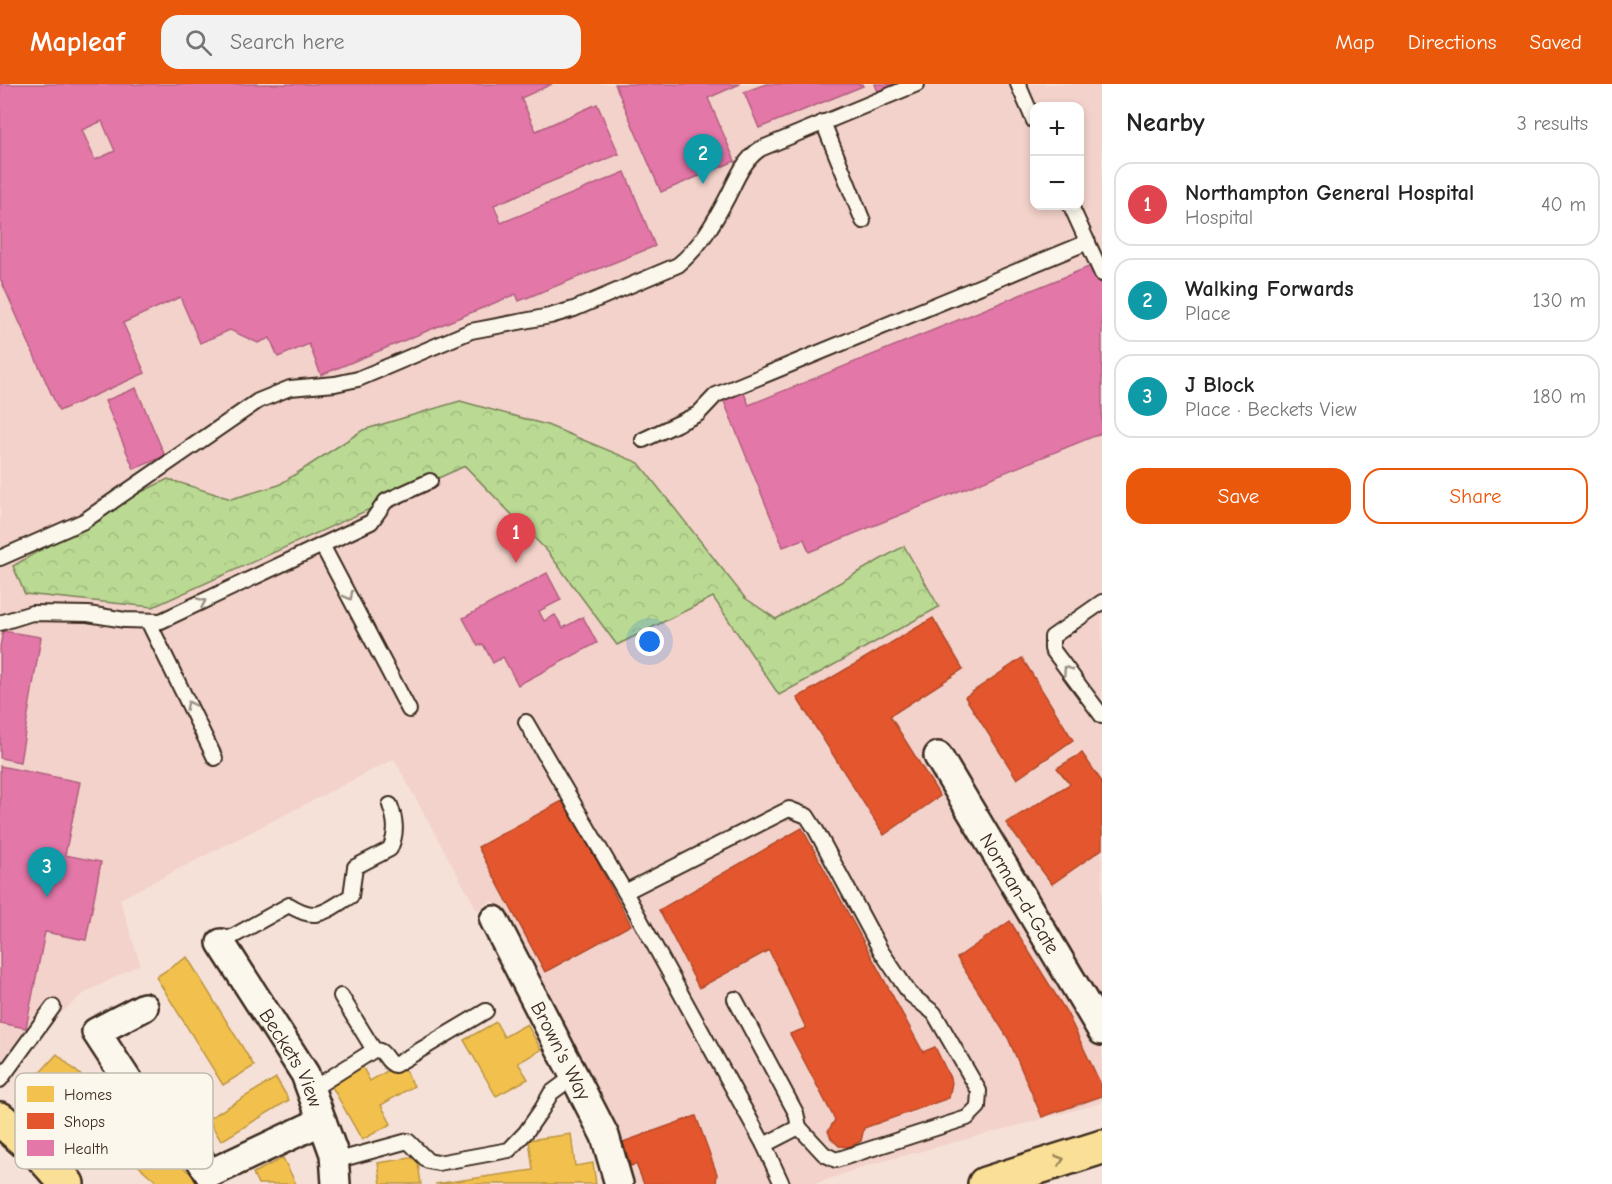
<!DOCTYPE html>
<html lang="en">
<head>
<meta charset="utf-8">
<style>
  body { margin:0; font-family:"Comic Neue",sans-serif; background:#f2f2f2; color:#222 }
  .controls { position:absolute; right:18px; top:18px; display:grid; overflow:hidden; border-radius:12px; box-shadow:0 3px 9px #0003 }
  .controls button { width:54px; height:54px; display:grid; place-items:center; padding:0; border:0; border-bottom:2px solid #e0e0e0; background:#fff; color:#222; font:30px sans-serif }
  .you { position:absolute; left:650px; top:558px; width:21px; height:21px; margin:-15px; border:4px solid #fff; border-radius:50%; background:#1a73e8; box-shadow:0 0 0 9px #1a73e833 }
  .badge { display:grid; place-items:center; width:39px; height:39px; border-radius:50%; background:#ea580c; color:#fff; font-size:20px; font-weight:700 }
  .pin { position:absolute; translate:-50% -50px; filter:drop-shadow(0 2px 3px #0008) }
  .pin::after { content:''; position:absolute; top:32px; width:21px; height:18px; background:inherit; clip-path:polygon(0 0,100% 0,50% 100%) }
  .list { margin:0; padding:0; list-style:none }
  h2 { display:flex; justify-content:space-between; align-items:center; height:78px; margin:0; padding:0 24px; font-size:26px }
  h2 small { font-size:20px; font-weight:400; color:#767676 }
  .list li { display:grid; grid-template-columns:39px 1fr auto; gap:18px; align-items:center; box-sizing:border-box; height:84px; margin:0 12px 12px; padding:0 12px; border:2px solid #e0e0e0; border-radius:18px }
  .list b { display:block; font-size:22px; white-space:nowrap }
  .list p { margin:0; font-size:20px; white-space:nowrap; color:#767676 }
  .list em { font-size:20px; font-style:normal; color:#767676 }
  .actions { display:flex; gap:12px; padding:18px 24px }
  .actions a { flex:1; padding:14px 0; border:2px solid #ea580c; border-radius:18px; text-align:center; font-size:21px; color:#ea580c }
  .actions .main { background:#ea580c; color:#fff }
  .icon { flex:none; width:33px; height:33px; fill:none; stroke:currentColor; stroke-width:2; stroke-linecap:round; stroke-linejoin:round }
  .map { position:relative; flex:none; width:1102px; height:1100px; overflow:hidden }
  header { display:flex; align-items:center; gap:36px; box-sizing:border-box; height:84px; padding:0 30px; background:#ea580c; color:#fff }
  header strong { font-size:28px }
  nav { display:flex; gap:33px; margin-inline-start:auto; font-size:21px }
  .search { width:420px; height:54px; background:#f2f2f2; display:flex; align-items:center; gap:15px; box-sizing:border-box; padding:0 21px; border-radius:18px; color:#767676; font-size:22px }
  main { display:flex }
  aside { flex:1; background:#fff }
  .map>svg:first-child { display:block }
</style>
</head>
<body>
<header>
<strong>Mapleaf</strong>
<div class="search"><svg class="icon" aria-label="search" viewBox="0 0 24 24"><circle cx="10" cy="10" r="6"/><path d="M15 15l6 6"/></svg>Search here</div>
<nav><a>Map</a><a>Directions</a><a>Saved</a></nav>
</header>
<main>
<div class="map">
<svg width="1102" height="1100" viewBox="0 0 1102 1100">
  <defs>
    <pattern id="forest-crowns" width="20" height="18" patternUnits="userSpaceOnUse" patternTransform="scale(1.5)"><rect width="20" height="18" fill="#bada93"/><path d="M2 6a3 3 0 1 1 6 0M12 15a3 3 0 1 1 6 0" fill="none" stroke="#a1bb7e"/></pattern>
  </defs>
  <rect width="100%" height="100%" fill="#f6e1d8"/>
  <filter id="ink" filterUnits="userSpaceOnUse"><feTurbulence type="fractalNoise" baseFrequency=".0167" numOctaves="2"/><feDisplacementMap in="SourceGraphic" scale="12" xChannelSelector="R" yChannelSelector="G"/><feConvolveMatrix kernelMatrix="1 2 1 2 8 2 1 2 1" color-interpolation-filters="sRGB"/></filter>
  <g filter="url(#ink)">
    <path fill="#f2d2ca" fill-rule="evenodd" d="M0,0h1102v1019l-237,63 -50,18h-182l-23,-61 -117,-223 -16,10 -83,-151 -274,140 20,65 -57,30 -79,69 -4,-2zM1034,22h46v100h-46z"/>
    <path fill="url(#forest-crowns)" stroke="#7a8258" stroke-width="1.5" d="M460,317l87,24 92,38 106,135 31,21 128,-73 35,61 -160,88 -66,-98 -96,48 -69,-93 -83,-86 -312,141 -128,-13 -12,-28 114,-67 41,-20 63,20 48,-14 84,-55z"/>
    <g fill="#f2c14e" stroke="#bb9440" stroke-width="1.5">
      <path d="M187,873l67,109 -31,19 -67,-108z"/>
      <path d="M496,938l8,15 23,-13 14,26 -23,13 10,16 -32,17 -32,-56z"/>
      <path d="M57,970l145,130h-43l-122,-108z"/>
      <path d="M401,979l13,23 -33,19 10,19 -29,16 -32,-57 32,-17 8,15z"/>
      <path d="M276,994l13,22 -68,41 -13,-22z"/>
      <path d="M571,1050l4,32 18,-3 3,21h-161l98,-14 -4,-30z"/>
      <path d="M417,1073l4,27h-40l-3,-21z"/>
      <path d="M283,1074l13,26h-38l-5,-11z"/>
    </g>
    <g fill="#e4572e" stroke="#b14a29" stroke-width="1.5">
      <path d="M933,534l30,51 -73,47 50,80 -56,39 -87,-137z"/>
      <path d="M1022,574l51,82 -56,39 -52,-82z"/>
      <path d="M1082,669l20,29v67l-50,35 -46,-61 64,-39 -13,-16z"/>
      <path d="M564,716l67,125 -86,47 -67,-125z"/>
      <path d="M802,744l121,224 12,-5 17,35 -3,16 -85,30 -3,13 -12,6 -10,-1 -8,-8 -3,-7 7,-11 -45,-86 16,-6 -37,-78 -70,38 -40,-78z"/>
      <path d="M1010,837l57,92 35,74v9l-60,21 -34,-79 -51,-80z"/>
      <path d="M696,1032l21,58 -1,10h-72l-8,-20 -5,2 -8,-24z"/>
    </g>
    <g fill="#e377a8" stroke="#b1607f" stroke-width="1.5" fill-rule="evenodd">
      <path d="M0,0h552l-31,14 15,33 61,-27 22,50 -125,51 7,18 124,-51 30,74 -136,55 -3,-7 -195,81 -12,-31 -31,13 -8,-19 -12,5 -28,-13 -30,13 -20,-46 -57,26 22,50 -86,38 -59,-133zM102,37l13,30 -20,9 -13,-30z"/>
      <path d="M615,0h125l-32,14 27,63 -74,31z"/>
      <path d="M766,0h96l1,2 -104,42 -15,-36z"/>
      <path d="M875,0h30l-26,11z"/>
      <path d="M1096,180l6,15v154l-293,119 -5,-13 -21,8 -60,-148 20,-8 6,14z"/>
      <path d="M136,304l29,68 -31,13 -29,-68z"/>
      <path d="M547,489l14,27 -22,11 5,10 11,-6 8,13 20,-11 14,26 -79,42 -15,-28 -10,6 -10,-19 -5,2 -15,-28z"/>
      <path d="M3,547l38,6 -21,125 -20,-4v-112z"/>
      <path d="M0,682l80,16 -15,73 36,7 -15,78 -41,-8 -19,96 -26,-5z"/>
    </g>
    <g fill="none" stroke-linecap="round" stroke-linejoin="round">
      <g stroke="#3b2a1e" stroke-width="18">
        <g id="lane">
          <path d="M1018,0l16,37"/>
          <path d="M823,38l40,99"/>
          <path d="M1071,122l31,68"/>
          <path d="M643,356l55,-26 18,-19 372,-153"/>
          <path d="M322,461l87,165"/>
          <path d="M0,474l84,-37 174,-120 32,-13 45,-4 23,-5 113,-48 79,-15 24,-7 104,-44c23,-19 37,-44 50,-69 9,-18 16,-36 32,-47l157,-65"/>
          <path d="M1102,518l-50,35v12l50,67"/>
          <path d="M148,537l67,137"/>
          <path d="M0,539l32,-10 56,1 37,6 36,1 210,-99 15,-21 44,-20"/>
          <path d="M526,638l99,170 164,-83 18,7 9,14 65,121 29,43 24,19 45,78 -1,16 -11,11 -131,42 -12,-6 -25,-27"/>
          <path d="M625,808l139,253 18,39"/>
          <path d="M221,859l68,-38c29,18 36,6 62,-9l4,-29 35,-18c7,-16 6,-28 0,-44"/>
          <path d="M341,912l33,54"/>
          <path d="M735,915l61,114 3,14 -35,18"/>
          <path d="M0,996l53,-73"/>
          <path d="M311,1006l63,-40c12,-1 11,13 21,15l91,-54"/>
          <path d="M335,1077l73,-20 20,20 10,2 71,-13 17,-18 16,-23 9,-16 23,-17"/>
        </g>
      </g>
      <g stroke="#3b2a1e" stroke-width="32">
        <g id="street">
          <path id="s1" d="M938,672l164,275"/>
          <path id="s2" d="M494,836l111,216 14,48"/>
          <path id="s3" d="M221,859l84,131 29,80 2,30"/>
          <path d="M144,923l-48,25 53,81 38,25 22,36 113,-53"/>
        </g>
      </g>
      <g stroke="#3b2a1e" stroke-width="38">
        <g id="primary">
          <path d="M0,1035l42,37 25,28"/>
          <path d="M985,1100l117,-37"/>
        </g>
      </g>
      <use href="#lane" stroke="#fbf7ec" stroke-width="14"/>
      <use href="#street" stroke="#fbf7ec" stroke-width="27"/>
      <use href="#primary" stroke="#fadf96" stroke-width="33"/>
    </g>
    <defs><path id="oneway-chevron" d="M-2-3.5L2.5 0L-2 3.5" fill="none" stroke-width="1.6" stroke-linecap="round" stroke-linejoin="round" transform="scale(1.5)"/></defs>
    <g stroke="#9b9085">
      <use href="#oneway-chevron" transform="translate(349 512) rotate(62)"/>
      <use href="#oneway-chevron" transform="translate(202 518) rotate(-25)"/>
      <use href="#oneway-chevron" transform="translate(1067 586) rotate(-125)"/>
      <use href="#oneway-chevron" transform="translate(190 621) rotate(-115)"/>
    </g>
    <use stroke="#9a845a" href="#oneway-chevron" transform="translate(1060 1076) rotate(-17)"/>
  </g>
  <g text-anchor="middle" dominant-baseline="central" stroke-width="6" stroke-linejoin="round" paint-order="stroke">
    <g font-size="20" fill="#3b2a1e" stroke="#fbf7ec">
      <text stroke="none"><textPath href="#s1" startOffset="160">Norman-d-Gate</textPath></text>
      <text stroke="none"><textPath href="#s2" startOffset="147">Brown's Way</textPath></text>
      <text stroke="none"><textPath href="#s3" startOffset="135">Beckets View</textPath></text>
    </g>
  </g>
  <rect x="15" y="989" width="198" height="96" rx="9" fill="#fbf7ec" stroke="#c1baae" stroke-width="1.5"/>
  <rect x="27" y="1002" width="27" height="16" fill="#f2c14e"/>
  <rect x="27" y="1029" width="27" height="16" fill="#e4572e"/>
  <rect x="27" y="1056" width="27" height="16" fill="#e377a8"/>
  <g font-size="16" fill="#3b2a1e">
    <text x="64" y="1016">Homes</text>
    <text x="64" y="1043">Shops</text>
    <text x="64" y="1070">Health</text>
  </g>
</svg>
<div class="controls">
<button>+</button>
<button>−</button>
</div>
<div class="you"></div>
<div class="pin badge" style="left:516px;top:479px;background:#e0444e">1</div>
<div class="pin badge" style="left:703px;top:100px;background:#0f9aa8">2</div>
<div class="pin badge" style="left:47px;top:813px;background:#0f9aa8">3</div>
</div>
<aside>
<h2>Nearby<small>3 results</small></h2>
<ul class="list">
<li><span class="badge" style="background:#e0444e">1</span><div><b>Northampton General Hospital</b><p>Hospital</p></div><em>40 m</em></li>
<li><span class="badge" style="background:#0f9aa8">2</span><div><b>Walking Forwards</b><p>Place</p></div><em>130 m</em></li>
<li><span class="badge" style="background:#0f9aa8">3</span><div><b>J Block</b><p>Place · Beckets View</p></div><em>180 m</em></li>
</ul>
<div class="actions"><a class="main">Save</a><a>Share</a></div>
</aside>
</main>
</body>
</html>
